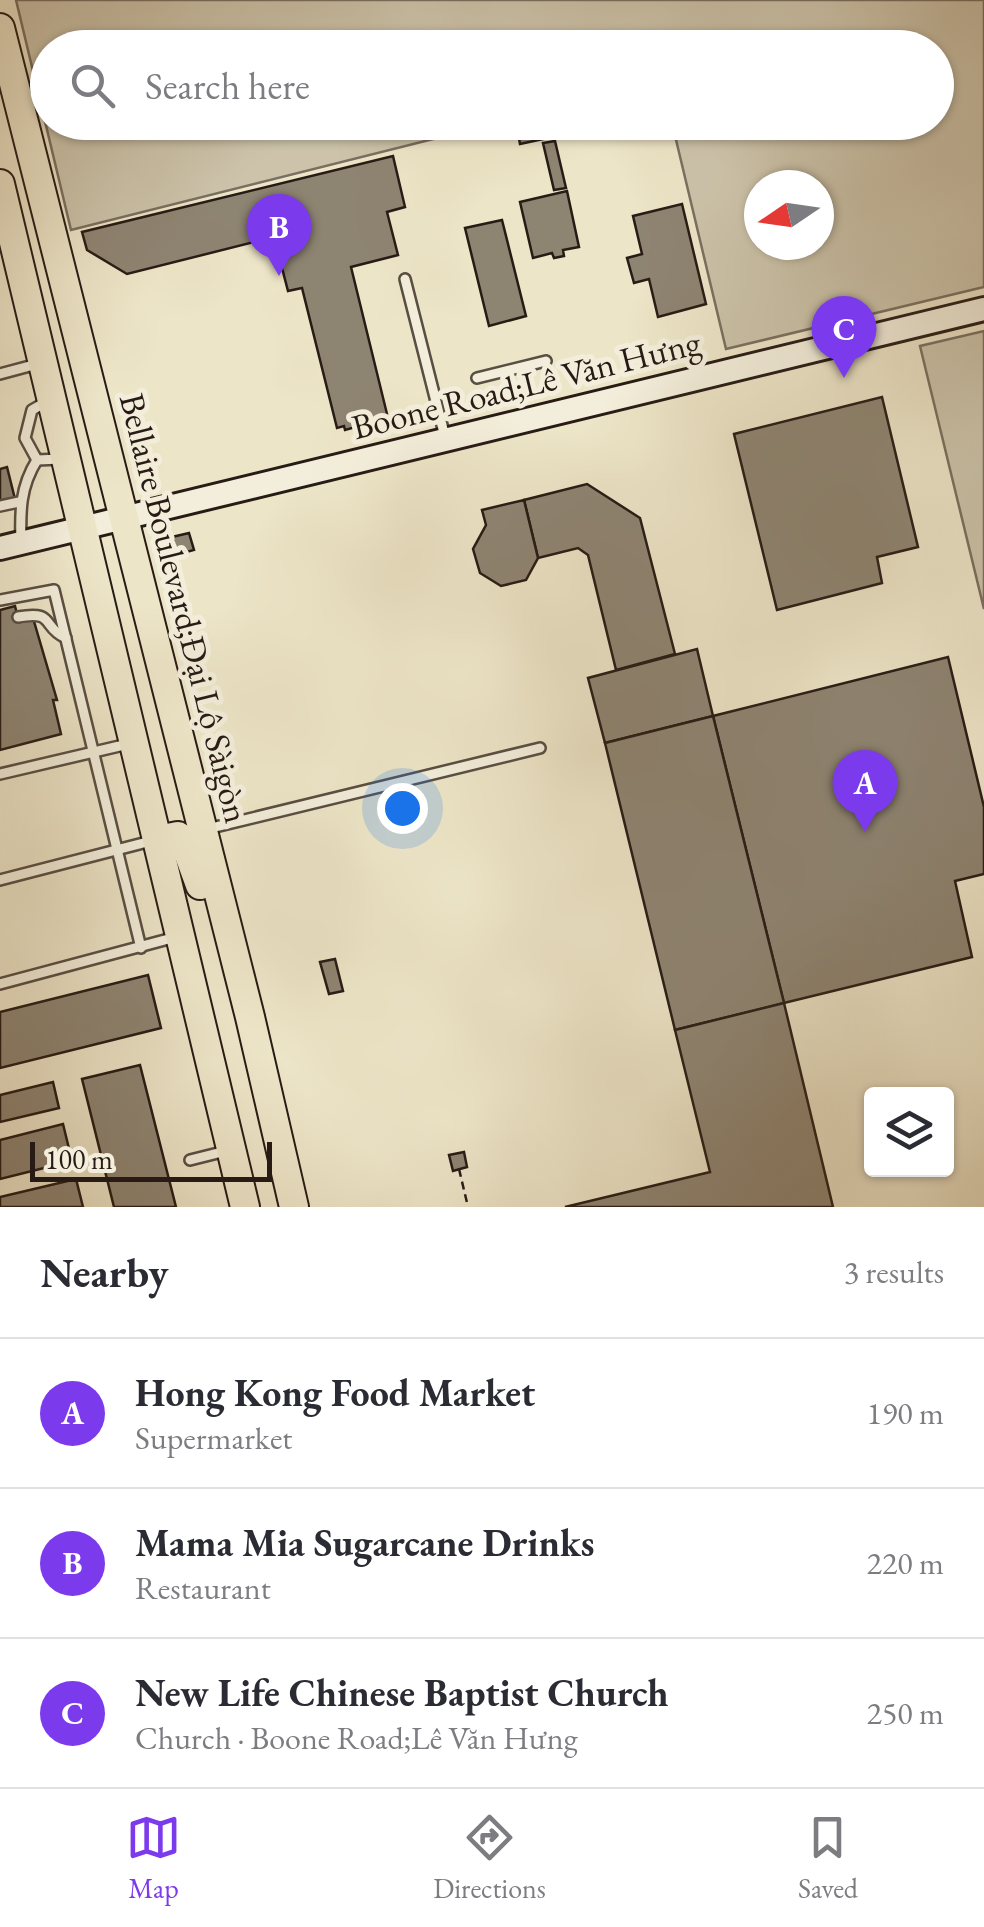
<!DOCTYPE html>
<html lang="en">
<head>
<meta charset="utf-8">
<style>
  body { margin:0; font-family:"EB Garamond",serif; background:#f2f2f3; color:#2b2b33 }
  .controls { position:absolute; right:30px; bottom:30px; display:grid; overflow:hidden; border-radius:10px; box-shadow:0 2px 8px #0004 }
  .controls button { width:90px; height:90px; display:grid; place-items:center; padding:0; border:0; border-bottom:2px solid #e1e1e2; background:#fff; color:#2b2b33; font:50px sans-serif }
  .compass { position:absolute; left:744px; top:170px; width:90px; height:90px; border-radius:50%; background:#fff; box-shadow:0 2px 8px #0004; rotate:257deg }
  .scale { position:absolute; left:30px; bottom:25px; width:242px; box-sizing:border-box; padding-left:10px; border:5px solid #281b15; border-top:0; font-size:28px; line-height:35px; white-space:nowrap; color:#281b15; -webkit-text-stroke:8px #f3eedb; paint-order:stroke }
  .you { position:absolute; left:402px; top:808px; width:35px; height:35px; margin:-25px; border:8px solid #fff; border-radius:50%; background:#1a73e8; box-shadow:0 0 0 15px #1a73e833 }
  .badge { display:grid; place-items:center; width:65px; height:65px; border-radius:50%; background:#7c3aed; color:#fff; font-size:32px; font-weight:700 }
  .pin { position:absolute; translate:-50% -82px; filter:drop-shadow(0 2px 5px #0008) }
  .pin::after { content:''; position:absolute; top:52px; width:35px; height:30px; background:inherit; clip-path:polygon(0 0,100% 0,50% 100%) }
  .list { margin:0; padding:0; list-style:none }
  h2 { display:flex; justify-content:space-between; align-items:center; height:130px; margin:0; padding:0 40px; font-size:42px }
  h2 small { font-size:32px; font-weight:400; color:#7c7c81 }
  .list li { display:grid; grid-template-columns:65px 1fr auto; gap:30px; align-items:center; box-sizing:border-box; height:150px; padding:0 40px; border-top:2px solid #e1e1e2 }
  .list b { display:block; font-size:38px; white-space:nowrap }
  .list p { margin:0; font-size:32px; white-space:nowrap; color:#7c7c81 }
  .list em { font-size:32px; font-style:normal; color:#7c7c81 }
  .icon { flex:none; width:55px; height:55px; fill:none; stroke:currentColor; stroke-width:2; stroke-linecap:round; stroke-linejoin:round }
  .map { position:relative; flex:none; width:984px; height:1207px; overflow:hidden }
  .search { position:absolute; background:#fff; box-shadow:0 2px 8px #0004; left:30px; right:30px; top:30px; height:110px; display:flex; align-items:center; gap:25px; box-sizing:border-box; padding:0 35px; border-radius:55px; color:#7c7c81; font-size:38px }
  .sheet { height:580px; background:#fff }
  nav { display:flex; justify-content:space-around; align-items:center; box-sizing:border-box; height:140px; border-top:2px solid #e1e1e2; background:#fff; font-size:28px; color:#7c7c81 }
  nav a { display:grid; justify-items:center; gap:5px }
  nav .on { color:#7c3aed }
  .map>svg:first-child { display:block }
</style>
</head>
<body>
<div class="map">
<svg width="984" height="1207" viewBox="0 0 984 1207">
  <rect width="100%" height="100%" fill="#ede5c8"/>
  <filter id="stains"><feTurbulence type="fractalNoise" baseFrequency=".002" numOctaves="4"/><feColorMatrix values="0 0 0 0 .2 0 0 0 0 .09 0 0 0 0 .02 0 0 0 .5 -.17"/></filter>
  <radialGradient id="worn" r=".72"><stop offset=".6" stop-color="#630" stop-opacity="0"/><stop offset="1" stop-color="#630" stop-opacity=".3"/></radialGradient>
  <g fill="#ccc3aa" stroke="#7a6f60" stroke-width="2.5" fill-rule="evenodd">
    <path d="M16,0h968v287l-258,62 -54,-226 264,-1v-74h-888v74l449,1 -426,107zM819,185v60h-60v-60z"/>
    <path d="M984,331v278l-64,-263z"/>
  </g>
  <g fill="#8e8472" stroke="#281b15" stroke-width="2.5">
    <path d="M540,128l3,11 -23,5 -2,-11z"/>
    <path d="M555,141l11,47 -12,2 -11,-47z"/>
    <path d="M393,156l12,51 -18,5 11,43 -47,12 37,151 -43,12 -1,-4 -7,2 -35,-140 -14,3 -14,-54 -147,37 -40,-24 -5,-18z"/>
    <path d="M567,191l12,56 -16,3 1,6 -10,2 -2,-5 -19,5 -13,-56z"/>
    <path d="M682,204l24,100 -48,13 -9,-38 -15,4 -7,-25 15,-4 -9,-38z"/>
    <path d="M502,220l24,96 -37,10 -24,-98z"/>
    <path d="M882,397l36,150 -41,10 5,26 -105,27 -43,-176z"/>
    <path d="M7,467l8,32 -15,3v-33z"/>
    <path d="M587,484l53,34 35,136 -59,16 -28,-115 -10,-7 -40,10 -14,-58z"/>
    <path d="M524,500l14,58 -12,22 -25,6 -21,-13 -7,-24 13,-24 -4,-15z"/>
    <path d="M189,533l5,17 -18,5 -4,-18z"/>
    <path d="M15,606l4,16 14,-4 24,82h-4l8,34 -61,16v-140z"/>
    <path d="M697,649l16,67 -108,27 -17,-65z"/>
    <path d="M948,657l36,150v67l-29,7 17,76 -188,46 -71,-287z"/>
    <path d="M713,716l71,287 -109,27 -70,-287z"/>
    <path d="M335,959l8,32 -14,3 -9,-32z"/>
    <path d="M148,975l13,53 -161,40v-56z"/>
    <path d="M784,1003l49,204h-268l145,-35 -35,-142z"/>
    <path d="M140,1065l36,142h-62l-32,-128z"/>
    <path d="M53,1082l6,26 -59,14v-27z"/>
    <path d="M63,1124l9,37 -72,18v-39z"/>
    <path d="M464,1152l3,15 -14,4 -4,-16z"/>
    <path d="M76,1179l7,28h-83v-10z"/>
  </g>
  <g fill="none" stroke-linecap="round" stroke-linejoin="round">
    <g stroke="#594e42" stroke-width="14">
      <g id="lane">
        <path d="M405,279l40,158"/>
        <path d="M0,374l41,-11"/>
        <path d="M477,378l69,-17"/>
        <path d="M46,402l-14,8 -7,28 12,22 23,-1"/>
        <path d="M0,506l19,-4"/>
        <path d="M21,543c-1,-31 -1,-56 16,-83"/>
        <path d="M0,600l54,-10 87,358"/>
        <path d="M18,617c38,-7 23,10 48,21"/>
        <path d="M0,774l128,-30"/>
        <path d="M207,829l333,-81"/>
        <path d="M0,880l155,-40"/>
        <path d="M0,984l176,-47"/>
        <path d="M190,1160l36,-9"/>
      </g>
    </g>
    <g stroke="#281b15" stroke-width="28">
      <path id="secondary" d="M0,548l984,-239"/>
    </g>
    <g stroke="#281b15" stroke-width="32">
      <g id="primary">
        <path d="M0,28l250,989 44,190"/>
        <path d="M0,184l245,1023"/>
        <path d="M158,840l20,-4 6,5 16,44"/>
      </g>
    </g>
    <path stroke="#281b15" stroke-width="2.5" stroke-dasharray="8 5" stroke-linecap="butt" d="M459,1169l9,38"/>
    <use href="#lane" stroke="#f3eedb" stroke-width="9"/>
    <use href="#secondary" stroke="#f3eedb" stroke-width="22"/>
    <use href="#primary" stroke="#ede5c8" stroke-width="28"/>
  </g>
  <g text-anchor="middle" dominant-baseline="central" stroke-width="10" stroke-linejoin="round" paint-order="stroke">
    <g font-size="35" fill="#281b15" stroke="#f3eedb">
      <text transform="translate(526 384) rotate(-14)">Boone Road;Lê Văn Hưng</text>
      <text transform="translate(185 608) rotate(76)">Bellaire Boulevard;Đại Lộ Sàigòn</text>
    </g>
  </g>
  <rect width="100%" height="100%" filter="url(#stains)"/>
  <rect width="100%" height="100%" fill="url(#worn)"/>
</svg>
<div class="controls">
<button><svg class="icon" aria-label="layers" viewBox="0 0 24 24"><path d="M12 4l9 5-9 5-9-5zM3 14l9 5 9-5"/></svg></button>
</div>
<svg class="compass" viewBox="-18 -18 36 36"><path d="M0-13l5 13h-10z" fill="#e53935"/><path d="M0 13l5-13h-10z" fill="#7c7c81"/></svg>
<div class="scale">100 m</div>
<div class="you"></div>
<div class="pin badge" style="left:865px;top:832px">A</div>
<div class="pin badge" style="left:279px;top:276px">B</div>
<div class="pin badge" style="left:844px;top:378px">C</div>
<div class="search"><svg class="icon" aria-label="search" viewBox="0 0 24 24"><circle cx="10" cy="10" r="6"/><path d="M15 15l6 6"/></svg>Search here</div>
</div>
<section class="sheet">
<h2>Nearby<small>3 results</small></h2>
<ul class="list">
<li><span class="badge">A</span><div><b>Hong Kong Food Market</b><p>Supermarket</p></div><em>190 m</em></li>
<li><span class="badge">B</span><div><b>Mama Mia Sugarcane Drinks</b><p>Restaurant</p></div><em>220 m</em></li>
<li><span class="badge">C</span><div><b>New Life Chinese Baptist Church</b><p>Church · Boone Road;Lê Văn Hưng</p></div><em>250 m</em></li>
</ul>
</section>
<nav>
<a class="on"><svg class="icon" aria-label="map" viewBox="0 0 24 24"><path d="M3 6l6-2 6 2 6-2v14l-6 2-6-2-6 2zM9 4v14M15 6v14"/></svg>Map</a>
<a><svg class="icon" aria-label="directions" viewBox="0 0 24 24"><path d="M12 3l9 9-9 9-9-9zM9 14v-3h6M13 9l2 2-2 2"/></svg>Directions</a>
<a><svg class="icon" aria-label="saved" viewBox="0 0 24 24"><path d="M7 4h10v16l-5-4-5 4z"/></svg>Saved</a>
</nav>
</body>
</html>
